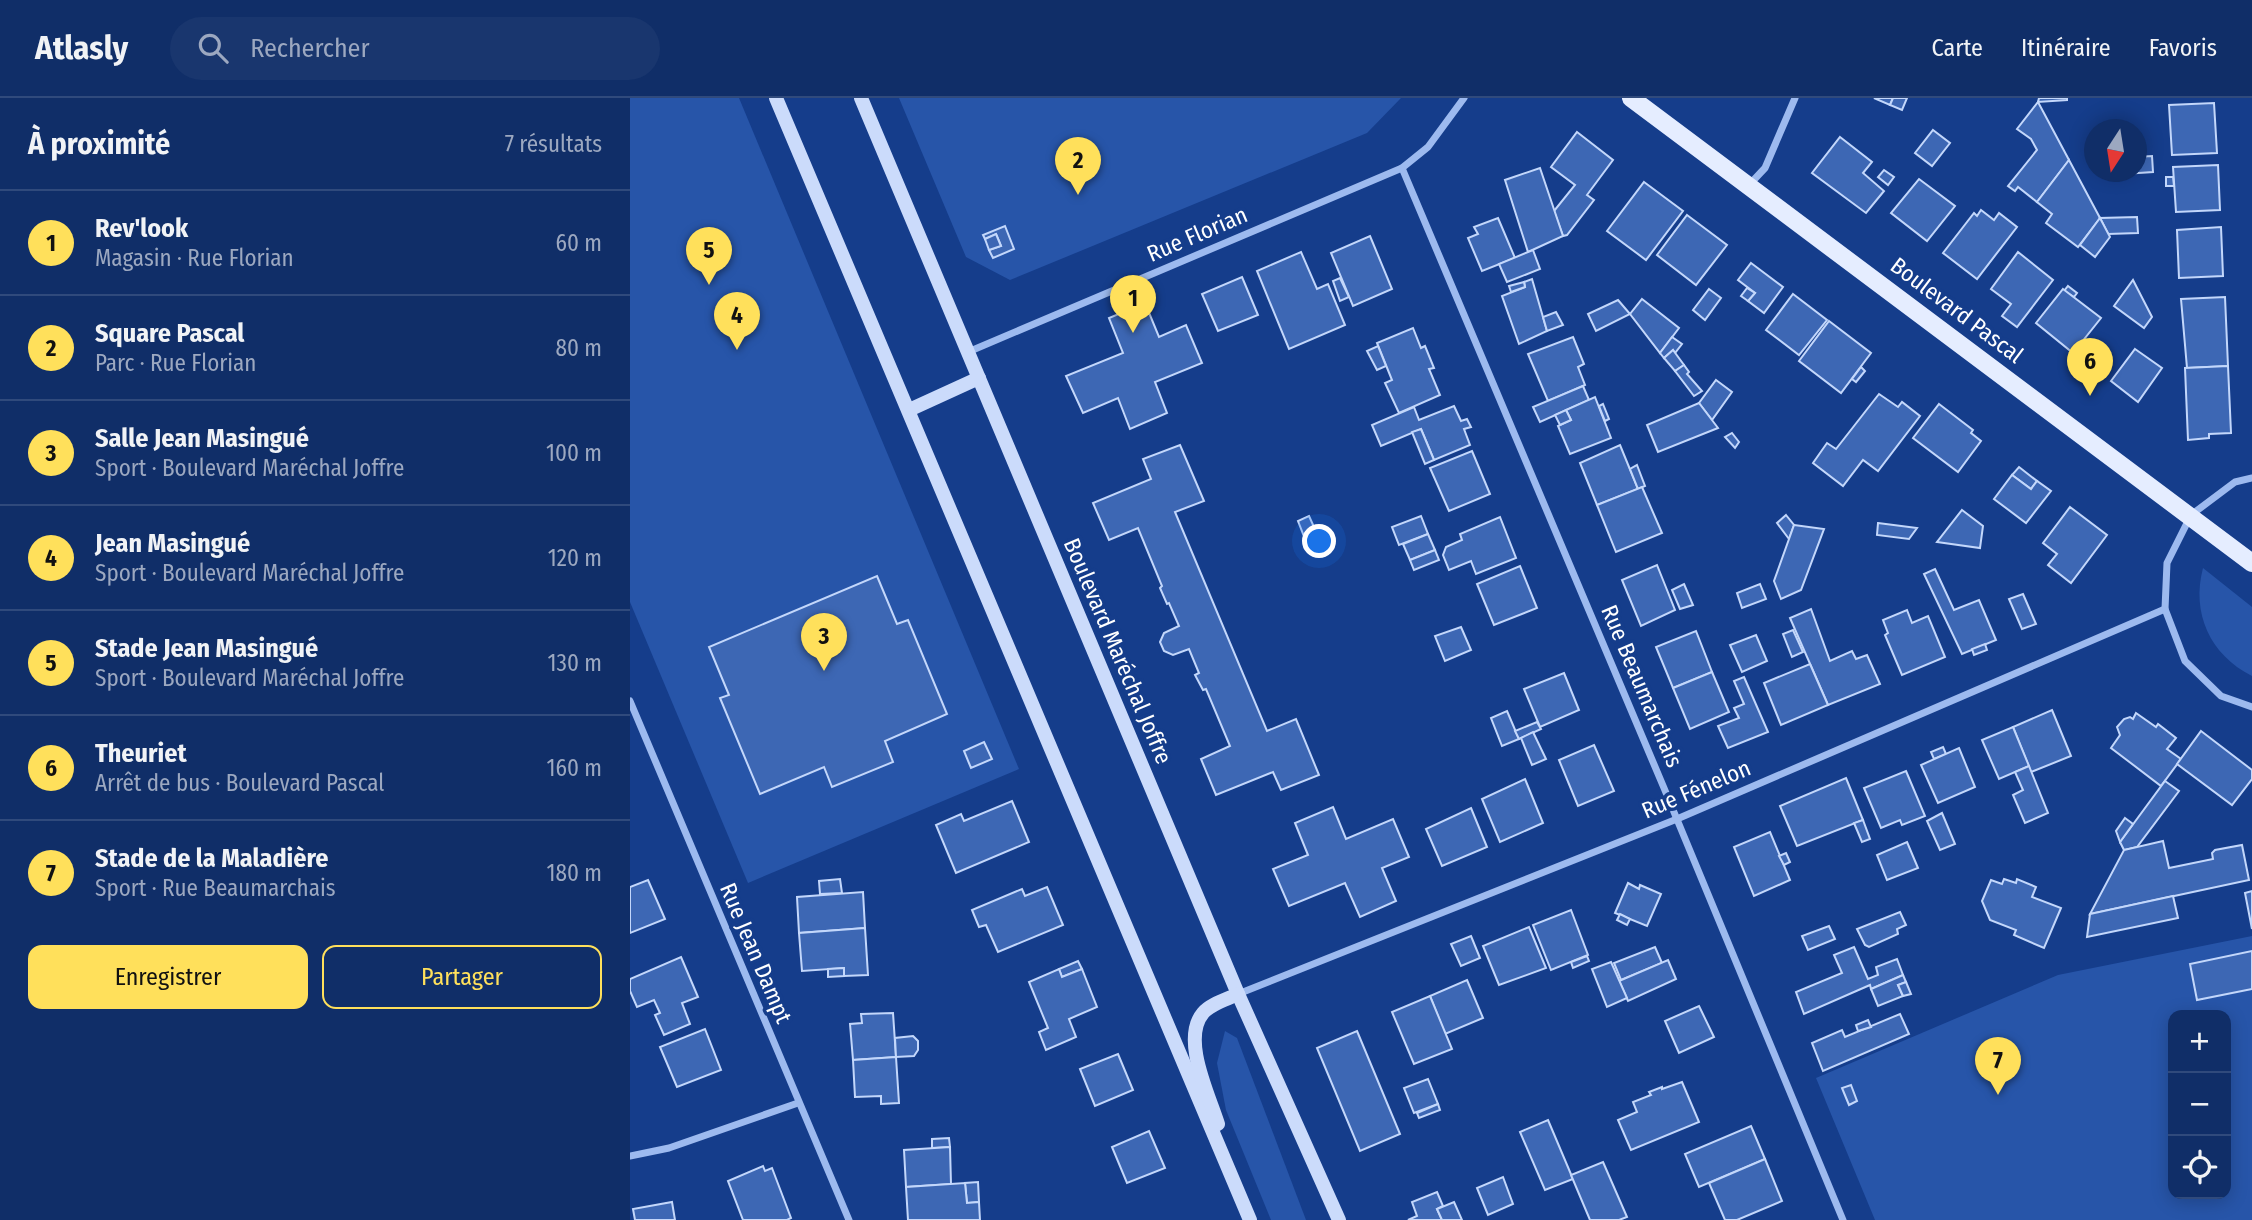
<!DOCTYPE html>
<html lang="fr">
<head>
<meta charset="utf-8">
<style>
  body { margin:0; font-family:"Fira Sans Condensed",sans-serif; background:#19366e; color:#f1f3f6 }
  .controls { position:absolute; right:21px; bottom:21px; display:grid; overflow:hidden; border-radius:14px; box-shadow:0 4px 18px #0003 }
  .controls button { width:63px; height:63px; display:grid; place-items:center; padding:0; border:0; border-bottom:2px solid #304a7c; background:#102e68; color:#f1f3f6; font:35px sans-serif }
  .compass { position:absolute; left:1454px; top:21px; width:63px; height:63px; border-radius:50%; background:#102e68; box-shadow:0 4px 18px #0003; rotate:192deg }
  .you { position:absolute; left:690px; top:444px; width:24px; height:24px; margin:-18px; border:5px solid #fff; border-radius:50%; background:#1a73e8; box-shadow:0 0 0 10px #1a73e833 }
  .badge { display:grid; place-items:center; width:46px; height:46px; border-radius:50%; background:#ffe05b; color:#111; font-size:23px; font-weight:700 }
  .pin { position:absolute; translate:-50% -58px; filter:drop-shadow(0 2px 4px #0008) }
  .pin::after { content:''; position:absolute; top:37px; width:24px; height:21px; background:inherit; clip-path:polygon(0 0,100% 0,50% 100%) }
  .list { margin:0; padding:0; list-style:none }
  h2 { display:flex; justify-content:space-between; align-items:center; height:91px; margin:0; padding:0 28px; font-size:30px }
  h2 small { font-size:23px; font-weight:400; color:#9ca8c0 }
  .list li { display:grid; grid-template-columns:46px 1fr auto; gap:21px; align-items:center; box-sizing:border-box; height:105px; padding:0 28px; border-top:2px solid #304a7c }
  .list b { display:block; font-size:26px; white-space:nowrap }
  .list p { margin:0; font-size:23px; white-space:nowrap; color:#9ca8c0 }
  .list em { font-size:23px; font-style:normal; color:#9ca8c0 }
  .actions { display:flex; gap:14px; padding:21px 28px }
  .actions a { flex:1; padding:16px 0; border:2px solid #ffe05b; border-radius:14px; text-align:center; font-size:24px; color:#ffe05b }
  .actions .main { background:#ffe05b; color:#111 }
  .icon { flex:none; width:38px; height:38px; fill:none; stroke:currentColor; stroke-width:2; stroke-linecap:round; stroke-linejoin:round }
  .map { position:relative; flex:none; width:1622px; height:1122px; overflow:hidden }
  header { display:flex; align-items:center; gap:42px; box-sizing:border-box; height:98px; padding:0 35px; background:#102e68; border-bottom:2px solid #304a7c }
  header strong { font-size:33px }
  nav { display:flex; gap:38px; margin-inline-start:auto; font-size:24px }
  .search { width:490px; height:63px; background:#19366e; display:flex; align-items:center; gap:18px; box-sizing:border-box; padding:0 24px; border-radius:38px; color:#9ca8c0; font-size:26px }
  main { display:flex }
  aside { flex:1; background:#102e68 }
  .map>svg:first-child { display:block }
</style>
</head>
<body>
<header>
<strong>Atlasly</strong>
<div class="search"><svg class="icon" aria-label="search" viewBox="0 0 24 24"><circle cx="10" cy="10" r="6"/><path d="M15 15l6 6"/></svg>Rechercher</div>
<nav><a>Carte</a><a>Itinéraire</a><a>Favoris</a></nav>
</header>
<main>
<aside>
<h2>À proximité<small>7 résultats</small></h2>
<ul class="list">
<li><span class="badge">1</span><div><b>Rev'look</b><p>Magasin · Rue Florian</p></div><em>60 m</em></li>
<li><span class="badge">2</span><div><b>Square Pascal</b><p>Parc · Rue Florian</p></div><em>80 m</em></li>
<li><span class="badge">3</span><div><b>Salle Jean Masingué</b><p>Sport · Boulevard Maréchal Joffre</p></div><em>100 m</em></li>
<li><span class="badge">4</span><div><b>Jean Masingué</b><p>Sport · Boulevard Maréchal Joffre</p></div><em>120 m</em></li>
<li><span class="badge">5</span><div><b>Stade Jean Masingué</b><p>Sport · Boulevard Maréchal Joffre</p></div><em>130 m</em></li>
<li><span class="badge">6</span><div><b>Theuriet</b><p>Arrêt de bus · Boulevard Pascal</p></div><em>160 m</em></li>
<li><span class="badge">7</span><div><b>Stade de la Maladière</b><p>Sport · Rue Beaumarchais</p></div><em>180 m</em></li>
</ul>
<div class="actions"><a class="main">Enregistrer</a><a>Partager</a></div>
</aside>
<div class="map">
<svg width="1622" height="1122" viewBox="0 0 1622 1122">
  <rect width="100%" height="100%" fill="#153d8b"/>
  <g fill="#2755a9" fill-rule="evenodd">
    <path d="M0,0h109l280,671 -271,114 -118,-281z"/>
    <path d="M269,0h502l-34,35 -357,147 -44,-23z"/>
    <path d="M1573,470l49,39v69c-42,-21 -61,-63 -49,-108z"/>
    <path d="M1622,838v284h-377l-59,-142 242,-103zM1543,917h53v179h-53z"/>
    <path d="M595,933l12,7 69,182h-35l-45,-110 -9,-47z"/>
  </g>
  <g fill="#3d67b4" stroke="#c3d7fb" stroke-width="2">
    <path d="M1244,0h19l-3,7z"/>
    <path d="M1263,0h14l-5,12 -12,-5z"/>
    <path d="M1409,0h28v2l-29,2z"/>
    <path d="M1408,4l31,58 -32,42 -19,-15 -3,4 -7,-5 29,-36 -6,-11 -14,-10z"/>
    <path d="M1584,5l3,50 -45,2 -3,-50z"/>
    <path d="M1303,32l17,13 -18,23 -17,-13z"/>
    <path d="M947,34l36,28 -26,35 7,5 -27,35 -4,1 -9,-25 21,-26 -24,-18z"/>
    <path d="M1210,39l32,25 -9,11 21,18 -18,22 -54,-40z"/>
    <path d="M1522,58l1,16 -29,2v-2h12v-15z"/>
    <path d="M1439,62l31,58 -22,29 -32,-24 6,-9 -15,-12z"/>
    <path d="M1588,67l2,45 -44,2 -3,-45z"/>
    <path d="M910,70l23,68 -35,16 -23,-72z"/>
    <path d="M1254,72l10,7 -6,8 -10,-8z"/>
    <path d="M1536,79h7l1,9h-8z"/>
    <path d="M1289,81l36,27 -28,35 -36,-28z"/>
    <path d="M1014,84l39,29 -37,49 -39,-29z"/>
    <path d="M1351,112l13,10 5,-7 18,14 -40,52 -34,-26 31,-40 3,3z"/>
    <path d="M1057,117l40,30 -31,40 -39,-30z"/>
    <path d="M1507,119l1,16 -30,1 -8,-16z"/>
    <path d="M868,120l17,40 -33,13 -14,-33 10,-4 -4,-7z"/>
    <path d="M1470,120l10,19 -15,20 -15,-12z"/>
    <path d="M375,128l9,23 -21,9 -4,-8 12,-4 -5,-12 -11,5 -2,-4z"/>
    <path d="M1591,129l2,49 -44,2 -2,-48z"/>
    <path d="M366,136l5,12 -12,4 -4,-11z"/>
    <path d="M740,138l22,53 -39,17 -22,-53z"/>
    <path d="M903,152l7,19 -33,13 -8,-18z"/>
    <path d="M671,154l16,37 11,-5 17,41 -56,24 -32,-78z"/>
    <path d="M1388,154l35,28 -36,47 -15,-11 9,-12 -20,-15z"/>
    <path d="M1121,165l32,24 -19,26 -16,-12 7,-8 -17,-13z"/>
    <path d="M612,179l16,38 -40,16 -16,-37z"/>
    <path d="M710,180l9,19 -9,4 -7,-20z"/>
    <path d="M902,181l15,52 -28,13 -17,-48 23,-9 -1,-5z"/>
    <path d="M1503,182l19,37 -8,11 -30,-22z"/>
    <path d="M894,184l1,5 -14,5 -2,-6z"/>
    <path d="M1438,188l9,7 -3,4 -10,-6z"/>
    <path d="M1117,190l8,5 -7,8 -7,-5z"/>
    <path d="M1079,191l12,9 -16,22 -12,-10z"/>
    <path d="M1433,191l38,29 -28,35 -37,-30z"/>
    <path d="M1163,196l34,26 -28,35 -33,-25z"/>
    <path d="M1595,199l3,69 -41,2 -6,-69z"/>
    <path d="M1012,201l37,29 -19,25 -30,-39z"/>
    <path d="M988,202l12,14 -34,17 -8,-17z"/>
    <path d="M515,205l14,34 27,-12 16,38 -47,19 12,31 -37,16 -12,-31 -35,15 -17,-37 57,-23 -14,-35z"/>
    <path d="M926,214l7,13 -16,6 -4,-14z"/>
    <path d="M1199,223l42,32 -30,40 -42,-32z"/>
    <path d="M783,230l8,20 4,-2 9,22 -5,1 11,26 -41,18 -14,-30 7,-3 -15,-37z"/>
    <path d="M943,239l11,27 -6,3 7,18 -37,16 -20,-47z"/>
    <path d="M1042,239l10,7 -7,9 -2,-3 -9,8 -4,-5z"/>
    <path d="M748,248l8,20 -9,4 -10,-19z"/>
    <path d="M1505,251l27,19 -24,34 -27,-21z"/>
    <path d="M1043,252l11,15 -9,6 -11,-13z"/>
    <path d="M1054,267l5,7 -2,2 15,17 -8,5 -19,-25z"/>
    <path d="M1598,268l3,67 -22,1v4l-21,2 -3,-72z"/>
    <path d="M1231,269l4,4 -9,11 -4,-3z"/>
    <path d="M1086,282l16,12 -20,28 -13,-17z"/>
    <path d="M953,288l6,14 -49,22 -7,-15z"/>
    <path d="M1249,296l19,13 4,-5 18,14 -42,55 -15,-11 -20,26 -30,-23 14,-20 9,6z"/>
    <path d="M965,299l16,41 -41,16 -12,-28 13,-6 -5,-10z"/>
    <path d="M1069,305l19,25 -60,24 -11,-27z"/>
    <path d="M973,306l6,15 -4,2 -6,-15z"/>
    <path d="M1309,306l34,26 -2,3 10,8 -23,31 -45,-34z"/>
    <path d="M824,308l7,15 6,-2 4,8 -7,2 6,16 -36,15 -13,-31 -40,17 -9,-21 42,-18 5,13z"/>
    <path d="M936,312l5,10 -11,5 -5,-10z"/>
    <path d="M791,331l13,31 -9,4 -13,-32z"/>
    <path d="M1102,335l7,9 -4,6 -10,-11z"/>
    <path d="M550,347l24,56 -29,11 92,219 29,-12 23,56 -38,15 -8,-18 -57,23 -15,-36 29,-13 -24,-57 -3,1 -8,-15 4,-2 -10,-24 -16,6 -9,-4 -4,-9 4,-9 15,-7 -10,-23 -2,1 -7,-16 2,-2 -24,-58 -29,12 -16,-37 58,-24 -8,-20z"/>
    <path d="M990,347l18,44 -41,16 -17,-42z"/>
    <path d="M842,353l18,43 -41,17 -19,-43z"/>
    <path d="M1007,367l8,21 -7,3 -8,-20z"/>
    <path d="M1389,369l18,14 -6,8 -19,-14z"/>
    <path d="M1382,377l19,14 6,-8 14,10 -25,32 -32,-24z"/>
    <path d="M1012,389l20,46 -46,19 -19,-47z"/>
    <path d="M1440,409l37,28 -36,48 -23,-18 9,-11 -14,-11z"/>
    <path d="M1332,412l21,16 -3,22 -43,-6z"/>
    <path d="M1156,417l8,10 -5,14 -12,-16z"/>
    <path d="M679,418l10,22 -12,6 -9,-23z"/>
    <path d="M791,418l7,18 -29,11 -7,-18z"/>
    <path d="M870,419l16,41 -40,16 -5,-13 -22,9 -6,-15 3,-8 16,-7 -2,-6z"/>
    <path d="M1248,425l39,5 -8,11 -32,-4z"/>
    <path d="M1164,427l30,4 -23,61 -20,9 -7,-18z"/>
    <path d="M798,436l7,16 -25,10 -7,-16z"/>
    <path d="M805,452l4,10 -25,10 -4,-10z"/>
    <path d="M1027,467l18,45 -34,16 -19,-46z"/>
    <path d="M890,468l17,42 -43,17 -17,-41z"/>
    <path d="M1305,471l19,41 25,-10 17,40 -34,14 -38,-80z"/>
    <path d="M247,478l20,48 11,-4 39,94 -62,27 8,21 -61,25 -8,-20 -64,27 -40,-96 9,-3 -20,-48z"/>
    <path d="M1054,486l9,21 -13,4 -8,-19z"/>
    <path d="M1130,486l6,15 -24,9 -5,-15z"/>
    <path d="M1393,496l13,30 -14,5 -13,-30z"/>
    <path d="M1181,511l19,52 22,-10 4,8 11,-4 13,29 -52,21 -38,-87z"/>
    <path d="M1277,512l5,13 16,-7 17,41 -43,18 -17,-40 3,-2 -5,-13z"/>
    <path d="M831,529l10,23 -26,11 -10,-25z"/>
    <path d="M1163,532l10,22 -11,5 -9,-23z"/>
    <path d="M1066,533l16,41 -39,16 -17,-41z"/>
    <path d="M1126,537l11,26 -25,11 -12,-27z"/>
    <path d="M1355,546l2,6 -13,5 -2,-6z"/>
    <path d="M1180,566l18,41 -47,20 -17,-42z"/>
    <path d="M1082,574l17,40 -39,17 -17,-41z"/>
    <path d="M934,575l15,37 -39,17 -16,-38z"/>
    <path d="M1114,579l24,55 -40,16 -10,-22 21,-8 -5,-10 10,-4 -10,-23z"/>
    <path d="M1422,612l19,46 -40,16 -18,-45z"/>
    <path d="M877,613l12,28 -17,7 -11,-28z"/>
    <path d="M1506,615l20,14 2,-3 18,14 -9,11 14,10 -20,27 -50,-38 9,-13 -3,-8 7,-8 6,-2 3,2z"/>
    <path d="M907,624l4,7 -22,10 -4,-8z"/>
    <path d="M1383,629l16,39 -30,13 -17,-39z"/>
    <path d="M1571,633l51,39v9l-20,26 -55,-41z"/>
    <path d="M903,634l13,27 -14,6 -11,-27z"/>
    <path d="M354,644l8,17 -21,9 -7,-17z"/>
    <path d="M964,647l20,46 -36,15 -19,-46z"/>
    <path d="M1313,649l3,7 -12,5 -3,-7z"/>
    <path d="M1329,650l16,39 -37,16 -17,-38z"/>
    <path d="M1399,668l19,47 -23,10 -12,-28 10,-5 -8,-18z"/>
    <path d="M1276,673l19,45 -23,9 -2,-5 -19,8 -17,-40z"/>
    <path d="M1216,680l17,42 -66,26 -17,-40z"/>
    <path d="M895,681l18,44 -43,19 -18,-43z"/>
    <path d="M1535,683l14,10 -42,56 -13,3 -4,-8z"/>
    <path d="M382,703l17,41 -73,31 -20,-48 25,-11 3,7z"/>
    <path d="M703,709l13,32 47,-20 16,38 -27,11 14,33 -36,16 -15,-34 -56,23 -16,-37 35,-14 -13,-32z"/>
    <path d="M841,710l16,39 -45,19 -16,-37z"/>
    <path d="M1312,715l13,31 -15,6 -13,-29z"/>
    <path d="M1495,720l8,6 -13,18 -4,-11z"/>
    <path d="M1233,722l7,19 -8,3 -8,-19z"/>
    <path d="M1140,734l20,48 -36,16 -20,-49z"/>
    <path d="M1533,743l6,27 44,-9 -1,-6 3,-3 27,-5 7,35 -159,34 34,-64z"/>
    <path d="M1277,744l11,26 -31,12 -10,-25z"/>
    <path d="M1156,755l4,9 -6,3 -5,-9z"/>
    <path d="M210,781l2,14 -22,1 -1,-13z"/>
    <path d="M1374,781l12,4 1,-4 19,8 -4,10 29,11 -17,40 -30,-13 2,-5 -26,-10 -8,-19 9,-21 11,4z"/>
    <path d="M18,782l17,39 -35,14v-46z"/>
    <path d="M998,785l11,6 1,-4 21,9 -14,32 -32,-13z"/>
    <path d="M417,789l16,38 -65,27 -12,-27 -7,2 -7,-17 50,-21 3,7z"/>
    <path d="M1622,793v38l-7,-36z"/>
    <path d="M233,794l2,36 -66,5 -2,-36z"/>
    <path d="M1543,798l5,22 -91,19 3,-23z"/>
    <path d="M941,812l17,45 -37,15 -18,-45z"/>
    <path d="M1270,814l6,13 -9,4 1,5 -29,13 -4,-2 -8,-16z"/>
    <path d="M990,816l10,5 -3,6 -10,-5z"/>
    <path d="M1199,828l6,13 -27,11 -6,-14z"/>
    <path d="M899,829l17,41 -47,17 -16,-39z"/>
    <path d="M235,830l3,47 -24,1v-8l-42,3 -3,-38z"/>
    <path d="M841,838l9,22 -19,8 -10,-22z"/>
    <path d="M1025,849l7,16 -41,17 -7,-17z"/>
    <path d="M1224,849l14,32 10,-4 -2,-8 21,-8 6,16 -32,14 -1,-4 -66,29 -8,-22 46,-19 -8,-18z"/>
    <path d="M1622,853v38l-55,11 -7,-36z"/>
    <path d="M957,858l2,5 -16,7 -2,-6z"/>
    <path d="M51,859l17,40 -16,6 8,21 -26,11 -9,-20 5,-2 -6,-13 -17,7 -7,-16v-12z"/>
    <path d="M1038,862l8,19 -48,22 -9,-20z"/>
    <path d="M448,863l4,8 -20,8 -3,-8z"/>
    <path d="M981,864l16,36 -20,9 -15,-38z"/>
    <path d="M214,870v8l-16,1v-8z"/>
    <path d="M429,871l3,8 20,-8 15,38 -28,12 7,18 -30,13 -7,-18 9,-4 -19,-46z"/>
    <path d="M1273,877l3,7 -8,3 5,11 -25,10 -7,-17z"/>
    <path d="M837,882l16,38 -38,16 -15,-38z"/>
    <path d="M1276,884l5,12 -8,2 -5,-11z"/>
    <path d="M800,898l22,53 -38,15 -22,-52z"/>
    <path d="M1069,908l15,31 -35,16 -14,-32z"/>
    <path d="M263,915l3,44 -43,3 -3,-36 12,-1 -1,-9z"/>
    <path d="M1270,916l9,20 -86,37 -11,-28 30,-13 3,7z"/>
    <path d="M1238,922l3,7 -13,4 -2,-6z"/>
    <path d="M75,931l16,41 -44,17 -17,-40z"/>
    <path d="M727,933l43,103 -40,17 -43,-103z"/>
    <path d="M283,938l5,5v9l-4,6 -18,1 -1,-19z"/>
    <path d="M488,956l15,36 -38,16 -15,-37z"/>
    <path d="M266,959l3,46 -18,1v-8l-26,1 -2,-37z"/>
    <path d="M798,981l10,25 -24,9 -10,-25z"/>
    <path d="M1052,984l17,40 -68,28 -13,-30 19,-8 -4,-10 18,-7 -2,-3 13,-5v2z"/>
    <path d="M1221,987l6,16 -8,4 -7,-17z"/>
    <path d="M808,1006l2,6 -21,8 -2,-5z"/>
    <path d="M918,1022l25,59 -28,11 -25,-58z"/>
    <path d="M1121,1028l14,33 -66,28 -14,-33z"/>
    <path d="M519,1033l16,37 -38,15 -15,-36z"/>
    <path d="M319,1040l1,9 -18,1v-9z"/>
    <path d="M320,1049l1,37 -45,3 -2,-37z"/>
    <path d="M1135,1061l17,42 -45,19h-12l-16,-37z"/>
    <path d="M973,1064l24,55 -8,3h-29l-19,-45z"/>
    <path d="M133,1068l2,5 7,-3 19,50 -4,2h-44l-15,-39z"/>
    <path d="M873,1079l10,27 -25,11 -11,-27z"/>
    <path d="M348,1084l1,20 -12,1 -2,-20z"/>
    <path d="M335,1085l2,20 12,-1 1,18h-72l-2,-33z"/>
    <path d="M807,1094l6,14 -6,3 5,11h-34l9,-4 -5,-14z"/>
    <path d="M42,1104l3,18h-40l-2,-11z"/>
    <path d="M824,1104l8,18h-20l-5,-11z"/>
  </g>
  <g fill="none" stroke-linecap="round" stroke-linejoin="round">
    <g stroke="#9dbaef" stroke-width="7">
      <path d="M772,70l262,620 179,432"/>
      <path d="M1119,87l16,-17 30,-70"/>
      <path d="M338,254l434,-184 26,-21 36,-49"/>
      <path d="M1622,380l-17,4 -44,33 -24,48 -2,46 20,52 36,35 31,11"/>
      <path d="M0,603l219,519"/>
      <path d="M608,896l439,-175 488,-210"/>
      <path d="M0,1058l39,-8 129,-45"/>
    </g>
    <g stroke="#cbdbfb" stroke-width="14">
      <path d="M146,0l474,1122"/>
      <path d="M231,0l377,896 101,226"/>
      <path d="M279,312l70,-32"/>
      <path d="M588,1026c-9,-29 -37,-85 -15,-111 7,-9 25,-14 35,-19"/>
    </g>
    <path stroke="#e5edff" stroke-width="18" d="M1001,0l621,465"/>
  </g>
  <g text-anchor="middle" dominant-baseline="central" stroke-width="7" stroke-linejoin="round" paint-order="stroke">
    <g font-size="23" fill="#fff" stroke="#153d8b">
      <text transform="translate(567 136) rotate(-23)">Rue Florian</text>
      <text transform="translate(1327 212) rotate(37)">Boulevard Pascal</text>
      <text transform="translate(488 553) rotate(67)">Boulevard Maréchal Joffre</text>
      <text transform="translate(1012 588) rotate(67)">Rue Beaumarchais</text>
      <text transform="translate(1066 691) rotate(-23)">Rue Fénelon</text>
      <text transform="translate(126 855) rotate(67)">Rue Jean Dampt</text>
    </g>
  </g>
</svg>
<div class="controls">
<button>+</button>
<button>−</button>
<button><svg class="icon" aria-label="locate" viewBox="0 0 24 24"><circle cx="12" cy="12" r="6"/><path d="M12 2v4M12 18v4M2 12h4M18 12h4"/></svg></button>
</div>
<svg class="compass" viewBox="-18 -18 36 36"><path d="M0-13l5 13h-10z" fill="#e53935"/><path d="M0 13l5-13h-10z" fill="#9ca8c0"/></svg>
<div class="you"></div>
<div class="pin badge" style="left:503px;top:235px">1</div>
<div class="pin badge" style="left:448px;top:97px">2</div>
<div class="pin badge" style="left:194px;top:573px">3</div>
<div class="pin badge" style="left:107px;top:252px">4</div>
<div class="pin badge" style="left:79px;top:187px">5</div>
<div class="pin badge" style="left:1460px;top:298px">6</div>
<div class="pin badge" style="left:1368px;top:997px">7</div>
</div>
</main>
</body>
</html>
